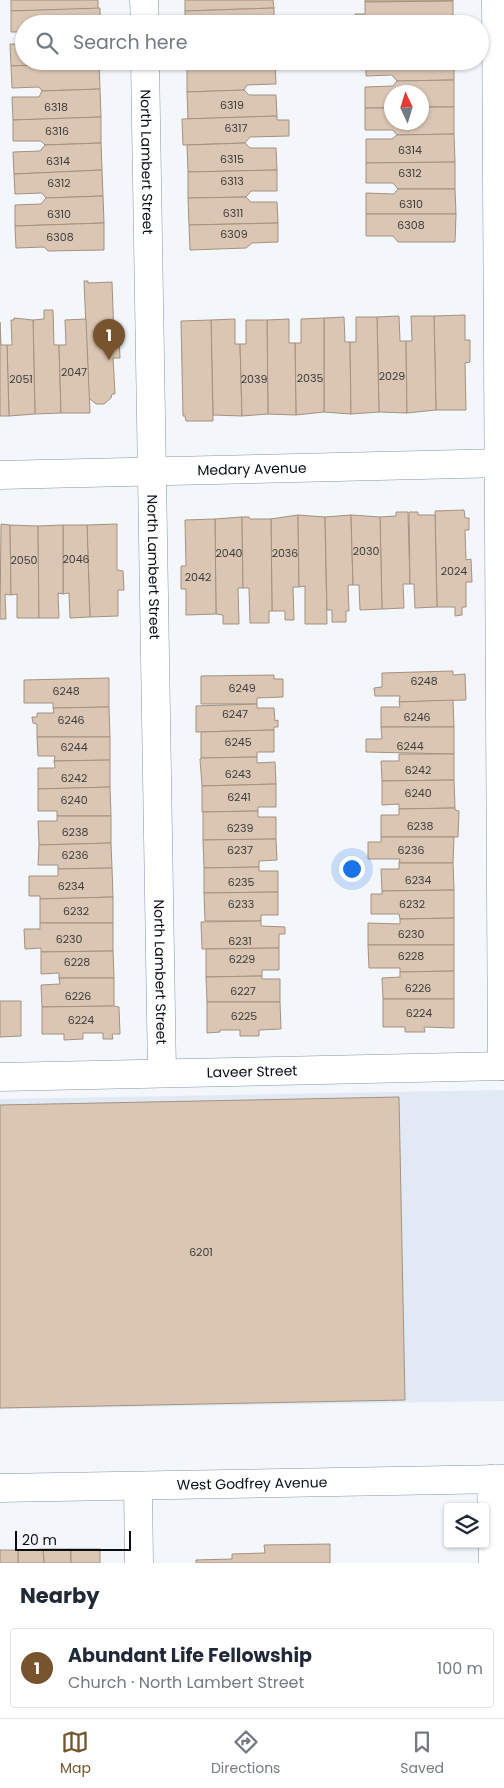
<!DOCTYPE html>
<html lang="en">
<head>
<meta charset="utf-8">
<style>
  body { margin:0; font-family:Poppins,sans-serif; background:#f2f2f3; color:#1f2937 }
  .controls { position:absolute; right:15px; bottom:15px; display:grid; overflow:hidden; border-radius:5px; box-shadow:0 1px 4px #0004 }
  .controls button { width:45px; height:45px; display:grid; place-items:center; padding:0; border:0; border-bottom:1px solid #e0e1e3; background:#fff; color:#1f2937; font:25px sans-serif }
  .compass { position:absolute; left:384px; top:85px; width:45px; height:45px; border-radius:50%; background:#fff; box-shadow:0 1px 4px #0004; rotate:356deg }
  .scale { position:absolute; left:15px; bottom:12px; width:116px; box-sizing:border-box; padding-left:5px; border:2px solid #080e14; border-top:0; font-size:14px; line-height:18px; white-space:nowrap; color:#080e14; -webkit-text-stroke:4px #f3f6fb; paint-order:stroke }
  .you { position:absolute; left:351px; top:868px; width:18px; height:18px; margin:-12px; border:4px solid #fff; border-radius:50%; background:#1a73e8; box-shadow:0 0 0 8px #1a73e833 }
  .badge { display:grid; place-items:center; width:32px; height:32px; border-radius:50%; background:#77542d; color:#fff; font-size:16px; font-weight:700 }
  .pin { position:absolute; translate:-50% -41px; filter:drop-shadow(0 1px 2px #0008) }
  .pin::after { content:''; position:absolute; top:26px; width:18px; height:15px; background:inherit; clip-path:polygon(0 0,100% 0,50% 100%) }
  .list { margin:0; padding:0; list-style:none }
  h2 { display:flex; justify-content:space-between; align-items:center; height:65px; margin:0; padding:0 20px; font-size:21px }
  h2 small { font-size:16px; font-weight:400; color:#747a83 }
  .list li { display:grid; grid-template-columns:32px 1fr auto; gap:15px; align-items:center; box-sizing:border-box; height:80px; margin:0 10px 10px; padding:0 10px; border:1px solid #e0e1e3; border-radius:5px }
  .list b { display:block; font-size:19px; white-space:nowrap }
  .list p { margin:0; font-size:16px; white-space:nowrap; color:#747a83 }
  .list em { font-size:16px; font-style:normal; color:#747a83 }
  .icon { flex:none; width:28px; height:28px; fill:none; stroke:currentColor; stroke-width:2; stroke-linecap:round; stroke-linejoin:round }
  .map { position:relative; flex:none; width:504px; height:1563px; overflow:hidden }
  .search { position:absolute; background:#fff; box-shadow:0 1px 4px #0004; left:15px; right:15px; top:15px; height:55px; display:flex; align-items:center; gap:12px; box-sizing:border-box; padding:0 18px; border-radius:28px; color:#747a83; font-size:19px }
  .sheet { height:155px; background:#fff }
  nav { display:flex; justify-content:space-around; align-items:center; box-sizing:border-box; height:70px; border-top:1px solid #e0e1e3; background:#fff; font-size:14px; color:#747a83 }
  nav a { display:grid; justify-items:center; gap:2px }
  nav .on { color:#77542d }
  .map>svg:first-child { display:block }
</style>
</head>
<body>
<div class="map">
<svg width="504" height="1563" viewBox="0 0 504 1563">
  <rect width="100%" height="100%" fill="#f3f6fb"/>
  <path fill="#e1eaf4" d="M504,1090v311l-504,8v-310z"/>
  <g fill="#dac6b3" stroke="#a4917f">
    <path d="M11,0h87v9l-87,2z"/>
    <path d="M185,0h88l1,8 -89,3z"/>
    <path d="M365,0h88v1l-88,1z"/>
    <path d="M453,1v23h-98v-10h10v-12z"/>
    <path d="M100,8v16h-76v8h-13v-21z"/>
    <path d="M274,8v12h9v4h-98v-13z"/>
    <path d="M10,44h14v17h75v2l-88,3z"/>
    <path d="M187,61h88v2l-88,3z"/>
    <path d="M366,61h88v19l-57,1 -5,-6 -26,1z"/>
    <path d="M99,63l1,26 -58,2 -3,-4 -27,1 -1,-22z"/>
    <path d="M275,63l1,21 -29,1 -3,5 -57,2v-26z"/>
    <path d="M454,80v27h-32v-15h-30v16h-27v-21l28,-1 4,-5z"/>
    <path d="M100,89l1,28 -88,3 -1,-23h27l3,-6z"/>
    <path d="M244,90l5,5h27l1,21 -89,3 -1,-27z"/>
    <path d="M422,107h32v27l-57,1 -4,-5h-28v-22h27v14h30z"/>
    <path d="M277,116v4h12v16l-39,1 -5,6 -62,2 -1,-26z"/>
    <path d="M101,117v26l-56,2 -4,-4h-28v-21z"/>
    <path d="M454,134l1,28 -89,1v-24h26l5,-4z"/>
    <path d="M101,143l1,27 -88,4 -1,-22 27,-1 5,-6z"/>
    <path d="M245,143l5,5h26l1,22 -89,2 -1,-27z"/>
    <path d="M455,162v27h-57l-5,-6h-27v-20z"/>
    <path d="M102,170l1,26 -57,2 -4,-5 -27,1 -1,-20z"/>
    <path d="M277,170v21h-26l-5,6 -58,1v-26z"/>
    <path d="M398,189h57l1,25h-90v-21l28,1z"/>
    <path d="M103,196l1,27 -89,3v-21l26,-1 5,-6z"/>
    <path d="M246,197l5,5h26l1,21 -89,2 -1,-27z"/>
    <path d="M366,214h90l-1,28h-57l-5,-6h-27z"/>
    <path d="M104,223v27l-56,1 -4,-4 -28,1 -1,-22z"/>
    <path d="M278,223v19l-26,1 -6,5 -56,2 -1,-25z"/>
    <path d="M84,281h4v2l24,-1 2,55 5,-1 1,22h-7l2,36h-3l-1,4 -7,6h-8l-7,-6z"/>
    <path d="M44,310h9l1,35h5l2,68 -26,1 -2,-94 11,-1z"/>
    <path d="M465,315v25h5v22l-5,1 1,47h-30l-2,-94z"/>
    <path d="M399,316l1,25h6l1,72 -28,-1 -2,-95z"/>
    <path d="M411,316h23l2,94 -29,3 -1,-72h6z"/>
    <path d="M344,317l1,25h5l1,72 -27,-2v-94z"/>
    <path d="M356,317h21l2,95 -28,2 -1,-72h6z"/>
    <path d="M14,318l19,2 2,94 -26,2 -2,-71h5l-1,-25h3z"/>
    <path d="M324,318v94l-28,3 -1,-72h6v-24z"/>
    <path d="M86,319l4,94h-29l-2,-68h7l-1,-25z"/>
    <path d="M235,319v25h5l2,72 -29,-1 -2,-95z"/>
    <path d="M289,319v24h6l1,72 -28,-1 -1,-94z"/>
    <path d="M211,320l2,101h-27l-1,-5h-2l-2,-95z"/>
    <path d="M246,320h21l1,94 -26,2 -2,-72h6z"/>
    <path d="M0,322l1,23h6l2,71h-9z"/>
    <path d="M464,510l1,8h4v12h-4l1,30 5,-1 1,23h-6v25h-4v8l-7,1v-9h-18l-2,-96z"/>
    <path d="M396,512h12l2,72h-7l1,24 -22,1 -2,-92 16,-1z"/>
    <path d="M409,512h9v3h17l2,92 -22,1 -1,-24h-4z"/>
    <path d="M298,515l1,72h-6l1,33h-9v-9h-13l-1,-92z"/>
    <path d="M298,515l27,2 2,107h-22v-38l-6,1z"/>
    <path d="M351,515l2,70h-5l1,26h-3v11h-14v-12h-5l-2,-93z"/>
    <path d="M351,515l29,2 2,92 -22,1 -1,-25h-6z"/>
    <path d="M242,517l1,71h-5l1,36h-16v-9l-7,-1 -1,-95z"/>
    <path d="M242,517h7l1,2h21l1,92h-3v12h-19l-1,-35h-6z"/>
    <path d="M215,519l1,95 -30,1v-26h-5v-23h5l-1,-46z"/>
    <path d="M1,524l9,1 1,70 -6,-1 1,25h-6z"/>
    <path d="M117,524v46l6,1 1,19h-6v26l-28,1 -3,-92z"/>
    <path d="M10,525l28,1 1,92h-22v-24l-6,1z"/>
    <path d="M63,525h24l3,92 -20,1 -1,-25 -6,1z"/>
    <path d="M63,525v69l-5,-1 1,25h-20l-1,-92z"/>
    <path d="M453,671v4l12,-1 1,26 -67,2 1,-6h-25l-1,-8 8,-1v-14z"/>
    <path d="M274,675v4h9v18l-26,1v6h-56v-28z"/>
    <path d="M109,678v29l-56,1v-5h-29v-23z"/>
    <path d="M453,700l1,27h-73v-20h19l-1,-5z"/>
    <path d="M257,704v4h17l1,13 3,-1v7h-4v3l-78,2v-26z"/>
    <path d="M109,707l1,30h-73v-13l-4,-1 -1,-6h5v-4h17l-1,-5z"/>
    <path d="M381,727h73v27l-88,-2v-13h16z"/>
    <path d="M274,730v22h-17v5l-56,1v-26z"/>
    <path d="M37,737h73v23l-56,1 1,-5h-17z"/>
    <path d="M399,754h55v26l-72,1 -1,-20h18z"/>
    <path d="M257,757v6l18,-1 1,22 -74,2 -2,-27 1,-1z"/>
    <path d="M110,760v27l-72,2v-21h17l-1,-7z"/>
    <path d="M454,780l1,28 -56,1v-5l-17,1v-24z"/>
    <path d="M276,784v23h-18v4l-56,1v-26z"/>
    <path d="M110,787l1,29h-54v-5h-19v-22z"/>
    <path d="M455,808v2l4,1 -1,26h-77v-22h18v-6z"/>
    <path d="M258,811v6h18v22l-73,1v-28z"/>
    <path d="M57,816h54v27l-72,2 -1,-24h19z"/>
    <path d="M381,837h73l-1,26h-54l1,-4h-32v-17h13z"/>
    <path d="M276,839l1,21 -18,1v6l-55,1 -1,-28z"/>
    <path d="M111,843l1,25 -54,1v-4h-20l1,-20z"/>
    <path d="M399,863h54l1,27 -72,1 -1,-22h18z"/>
    <path d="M259,867v4h19v21l-74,1v-25z"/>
    <path d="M112,868l1,29 -73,2v-3h-11v-20h29v-7z"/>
    <path d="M454,890v28l-54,1 -1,-5h-28v-20h11v-3z"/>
    <path d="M278,892v23h-17v6h-56l-1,-28z"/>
    <path d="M113,897v26h-73v-24z"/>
    <path d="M454,918v27h-86v-22l32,1v-5z"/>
    <path d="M261,921v5l24,1v7h-6v14l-77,1 -1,-27z"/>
    <path d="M40,923h73v28l-72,1v-4l-16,1 -1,-20h16z"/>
    <path d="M368,945h86v26l-54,1v-4h-31z"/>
    <path d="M279,948v22h-17v6l-56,1v-28z"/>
    <path d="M113,951l1,27h-55v-5l-18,1v-22z"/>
    <path d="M454,971v28h-71l-1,-21 18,-1v-5z"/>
    <path d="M262,976v3h18v23h-73l-1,-25z"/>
    <path d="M59,978h55v28l-72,1 -1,-22 19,-1z"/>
    <path d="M383,999h71v29l-30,-1 1,5h-20v-5h-22z"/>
    <path d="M0,1001h21v35l-21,1z"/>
    <path d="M207,1002h73l1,27 -22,1v6h-19v-6h-20v2l-13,1z"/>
    <path d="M114,1006l5,1 1,27h-8l1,5h-10v-6h-20v6l-19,1v-6h-22v-27z"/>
    <path d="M399,1097l6,303 -405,8v-303z"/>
    <path d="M330,1544v19h-134v-3l36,-1v-5l33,-1 -1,-8z"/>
    <path d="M43,1549h28v14h-27z"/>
    <path d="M43,1549l1,14h-26v-13z"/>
    <rect x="71" y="1549" width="29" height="14"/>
    <rect x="0" y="1550" width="18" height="13"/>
  </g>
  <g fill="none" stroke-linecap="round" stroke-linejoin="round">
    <g stroke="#8596a9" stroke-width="29">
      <g id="minor">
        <path d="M144,0l1,24"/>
        <path d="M496,0l6,1066"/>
        <path id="s1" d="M145,61l17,1012"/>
        <path id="s2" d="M0,475l504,-12"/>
        <path id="s3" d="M0,1077l504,-11"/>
        <path d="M491,1479l2,84"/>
        <path d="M138,1487l1,76"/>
        <path id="s4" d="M0,1488l504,-9"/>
      </g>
    </g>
    <use href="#minor" stroke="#fff" stroke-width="28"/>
  </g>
  <g text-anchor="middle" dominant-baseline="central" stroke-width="5" stroke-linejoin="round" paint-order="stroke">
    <g font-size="11" fill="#3c3c3c">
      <text x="232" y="105">6319</text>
      <text x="56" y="107">6318</text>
      <text x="236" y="128">6317</text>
      <text x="57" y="131">6316</text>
      <text x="410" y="150">6314</text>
      <text x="232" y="159">6315</text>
      <text x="58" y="161">6314</text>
      <text x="410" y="173">6312</text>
      <text x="232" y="181">6313</text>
      <text x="59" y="183">6312</text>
      <text x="411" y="204">6310</text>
      <text x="233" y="213">6311</text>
      <text x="59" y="214">6310</text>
      <text x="411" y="225">6308</text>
      <text x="234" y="234">6309</text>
      <text x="60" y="237">6308</text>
      <text x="74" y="372">2047</text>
      <text x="392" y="376">2029</text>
      <text x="310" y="378">2035</text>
      <text x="21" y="379">2051</text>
      <text x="254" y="379">2039</text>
      <text x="366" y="551">2030</text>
      <text x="229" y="553">2040</text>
      <text x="285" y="553">2036</text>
      <text x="76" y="559">2046</text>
      <text x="24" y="560">2050</text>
      <text x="454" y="571">2024</text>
      <text x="198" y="577">2042</text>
      <text x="424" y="681">6248</text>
      <text x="242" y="688">6249</text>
      <text x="66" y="691">6248</text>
      <text x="235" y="714">6247</text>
      <text x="417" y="717">6246</text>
      <text x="71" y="720">6246</text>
      <text x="238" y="742">6245</text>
      <text x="410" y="746">6244</text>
      <text x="74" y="747">6244</text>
      <text x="418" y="770">6242</text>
      <text x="238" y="774">6243</text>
      <text x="74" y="778">6242</text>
      <text x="418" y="793">6240</text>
      <text x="239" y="797">6241</text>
      <text x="74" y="800">6240</text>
      <text x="420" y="826">6238</text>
      <text x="240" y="828">6239</text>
      <text x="75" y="832">6238</text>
      <text x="240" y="850">6237</text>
      <text x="411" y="850">6236</text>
      <text x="75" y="855">6236</text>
      <text x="418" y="880">6234</text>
      <text x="241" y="882">6235</text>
      <text x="71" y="886">6234</text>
      <text x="241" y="904">6233</text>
      <text x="412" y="904">6232</text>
      <text x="76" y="911">6232</text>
      <text x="411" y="934">6230</text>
      <text x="69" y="939">6230</text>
      <text x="240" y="941">6231</text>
      <text x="411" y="956">6228</text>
      <text x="242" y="959">6229</text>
      <text x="77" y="962">6228</text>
      <text x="418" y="988">6226</text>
      <text x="243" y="991">6227</text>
      <text x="78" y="996">6226</text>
      <text x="419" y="1013">6224</text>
      <text x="244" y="1016">6225</text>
      <text x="81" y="1020">6224</text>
      <text x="201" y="1252">6201</text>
    </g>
    <g font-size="14" fill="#080e14" stroke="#f3f6fb">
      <text stroke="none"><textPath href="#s1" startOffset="101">North Lambert Street</textPath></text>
      <text stroke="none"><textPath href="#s2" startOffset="252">Medary Avenue</textPath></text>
      <text stroke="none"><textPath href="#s1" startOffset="506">North Lambert Street</textPath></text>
      <text stroke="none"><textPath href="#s1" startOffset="911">North Lambert Street</textPath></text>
      <text stroke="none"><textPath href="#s3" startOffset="252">Laveer Street</textPath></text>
      <text stroke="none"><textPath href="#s4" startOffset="252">West Godfrey Avenue</textPath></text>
    </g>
  </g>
</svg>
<div class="controls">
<button><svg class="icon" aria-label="layers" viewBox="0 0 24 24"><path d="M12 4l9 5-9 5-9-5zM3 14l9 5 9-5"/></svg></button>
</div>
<svg class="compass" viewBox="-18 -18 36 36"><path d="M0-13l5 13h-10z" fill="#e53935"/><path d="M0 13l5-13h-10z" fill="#747a83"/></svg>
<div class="scale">20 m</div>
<div class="you"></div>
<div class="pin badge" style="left:109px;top:360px">1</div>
<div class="search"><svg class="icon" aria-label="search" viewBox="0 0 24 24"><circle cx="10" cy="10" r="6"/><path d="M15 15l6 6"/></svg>Search here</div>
</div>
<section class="sheet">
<h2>Nearby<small></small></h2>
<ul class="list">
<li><span class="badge">1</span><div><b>Abundant Life Fellowship</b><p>Church · North Lambert Street</p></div><em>100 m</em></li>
</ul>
</section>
<nav>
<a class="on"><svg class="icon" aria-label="map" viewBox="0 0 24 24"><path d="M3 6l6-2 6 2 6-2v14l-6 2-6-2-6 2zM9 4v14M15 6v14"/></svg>Map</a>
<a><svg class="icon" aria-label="directions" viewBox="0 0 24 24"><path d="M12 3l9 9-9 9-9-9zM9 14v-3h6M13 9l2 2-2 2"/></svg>Directions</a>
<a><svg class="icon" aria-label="saved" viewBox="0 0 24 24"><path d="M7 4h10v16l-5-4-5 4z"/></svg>Saved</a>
</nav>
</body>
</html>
